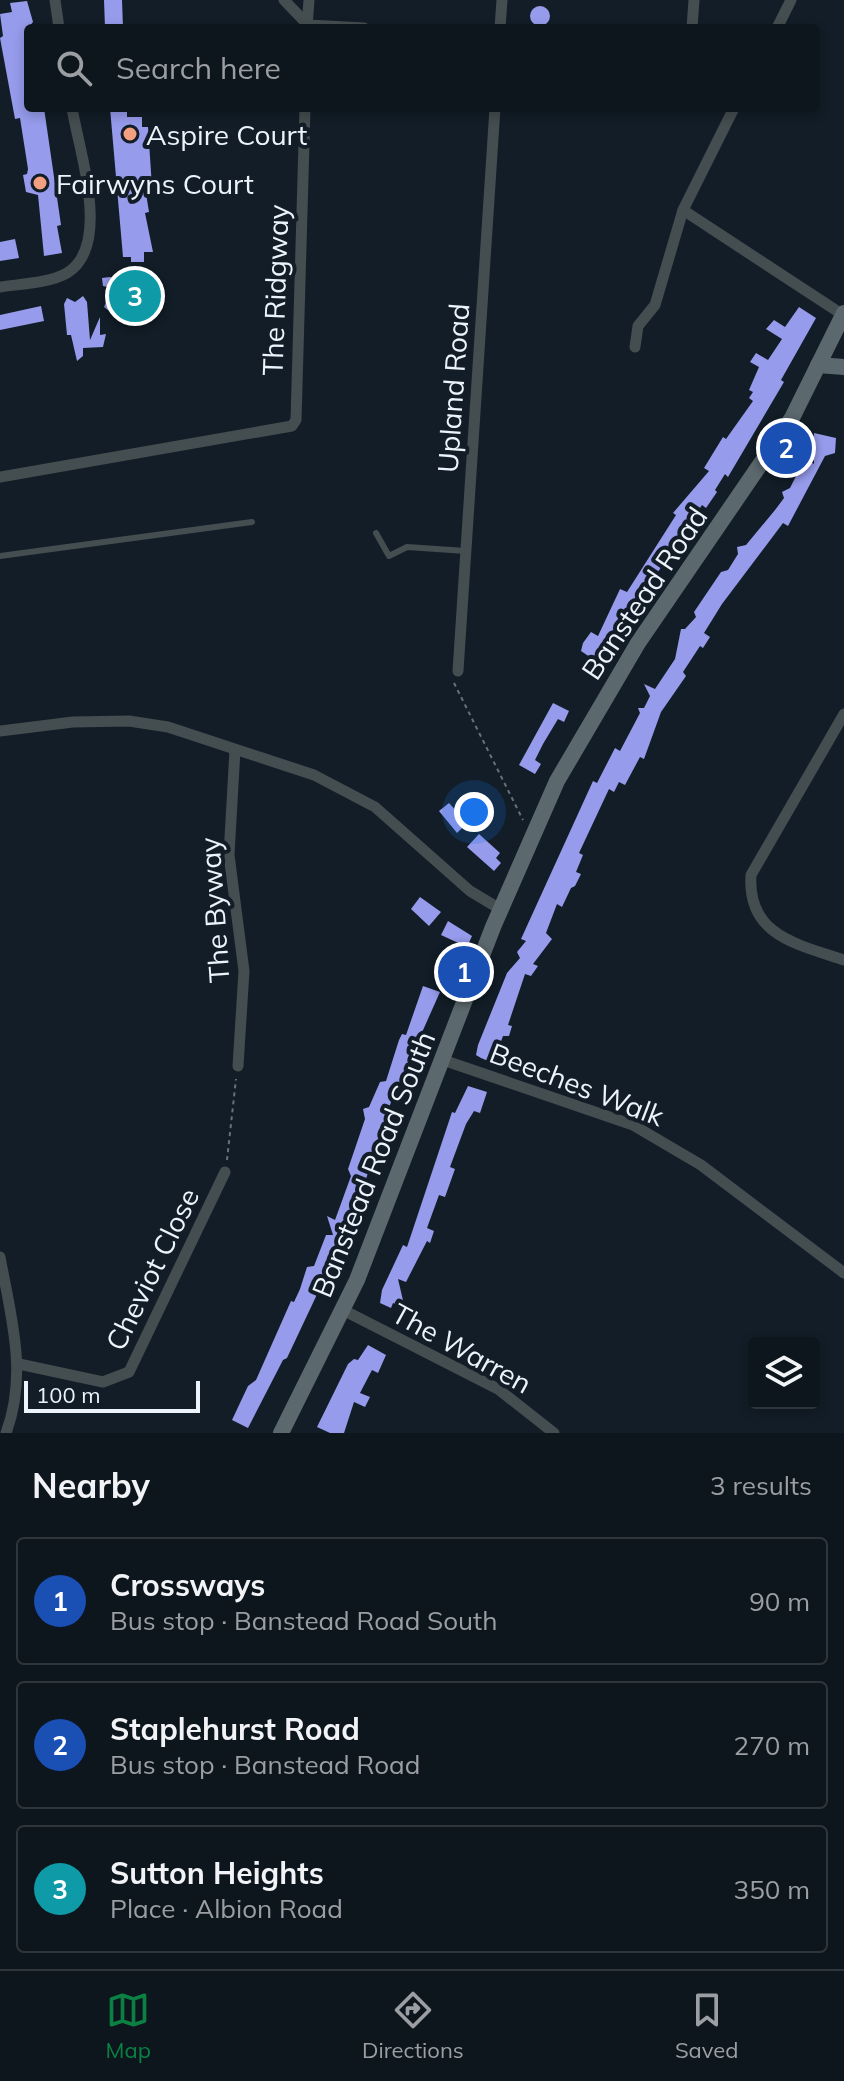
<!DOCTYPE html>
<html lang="en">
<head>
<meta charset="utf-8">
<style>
  body { margin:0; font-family:Mulish,sans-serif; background:#1c232a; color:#f1f3f6 }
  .controls { position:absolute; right:24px; bottom:24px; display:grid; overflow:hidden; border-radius:8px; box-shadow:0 4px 12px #0003 }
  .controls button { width:72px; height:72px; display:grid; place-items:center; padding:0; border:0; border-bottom:2px solid #2e353b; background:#0e161d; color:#f1f3f6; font:40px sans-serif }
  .scale { position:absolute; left:24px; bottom:20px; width:176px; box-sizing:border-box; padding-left:8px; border:4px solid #ecf3fb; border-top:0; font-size:22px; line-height:28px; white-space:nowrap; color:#ecf3fb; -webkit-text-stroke:6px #121d27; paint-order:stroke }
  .you { position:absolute; left:474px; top:812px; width:28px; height:28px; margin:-20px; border:6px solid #fff; border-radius:50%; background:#1a73e8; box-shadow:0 0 0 12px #1a73e833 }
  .badge { display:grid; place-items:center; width:52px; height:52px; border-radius:50%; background:#0b8043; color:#fff; font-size:26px; font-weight:700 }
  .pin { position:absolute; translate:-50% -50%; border:4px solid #fff; box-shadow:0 2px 8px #0006 }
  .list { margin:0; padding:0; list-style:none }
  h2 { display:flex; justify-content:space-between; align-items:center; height:104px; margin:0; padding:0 32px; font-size:34px }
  h2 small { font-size:26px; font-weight:400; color:#9b9fa4 }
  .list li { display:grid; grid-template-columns:52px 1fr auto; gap:24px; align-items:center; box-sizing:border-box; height:128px; margin:0 16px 16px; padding:0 16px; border:2px solid #2e353b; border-radius:8px }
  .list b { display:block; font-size:30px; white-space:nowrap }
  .list p { margin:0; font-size:26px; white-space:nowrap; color:#9b9fa4 }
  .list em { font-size:26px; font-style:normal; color:#9b9fa4 }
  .icon { flex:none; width:44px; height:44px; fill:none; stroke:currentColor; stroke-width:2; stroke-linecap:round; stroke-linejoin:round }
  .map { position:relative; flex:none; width:844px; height:1433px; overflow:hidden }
  .search { position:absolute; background:#0e161d; box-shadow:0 4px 12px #0003; left:24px; right:24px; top:24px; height:88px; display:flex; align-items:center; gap:20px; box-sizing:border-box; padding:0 28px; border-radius:8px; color:#9b9fa4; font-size:30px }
  .sheet { height:536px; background:#0e161d }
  nav { display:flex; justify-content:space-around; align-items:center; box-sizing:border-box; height:112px; border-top:2px solid #2e353b; background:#0e161d; font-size:22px; color:#9b9fa4 }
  nav a { display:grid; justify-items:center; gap:4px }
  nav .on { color:#0b8043 }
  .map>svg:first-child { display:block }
</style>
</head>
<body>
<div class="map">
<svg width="844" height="1433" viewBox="0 0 844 1433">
  <rect width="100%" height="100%" fill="#121d27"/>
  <g fill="#969beb">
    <path d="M104,0h18l1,28h-18z"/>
    <path d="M27,1l6,21 -5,6v80h16l17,117 -4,1 5,27 -18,3 -6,-61 -12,-3 -3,-17 4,-1 1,-5 -8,-51 -5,1 -15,-81 3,-2 -3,-22 12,-2 -2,-9z"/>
    <circle cx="540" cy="16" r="10"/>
    <path d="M110,108h17v9h15v10h6l4,60h-7l4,25 -4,1 8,39h-9v10h-13v-5h-8z"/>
    <path d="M15,239l4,19 -19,3v-19z"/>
    <path d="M110,277l48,11 5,7 -7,7 2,8 -7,2 -28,-10 -10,12 -9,-7 8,-19 -9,-2 -1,-8z"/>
    <path d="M83,296l4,6 3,38 10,-23v18l6,-1 -3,13 -20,1v8l-6,5 -6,-26h-4l-3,-31 3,-6 8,4z"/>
    <path d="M41,306l3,15 -44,9v-15z"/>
    <path d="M799,307l17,11 -35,62 3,2 -56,95 -3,-3 -10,16 2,2 -11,16 -4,-3 -50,76 -9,2 -11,28 -4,-2 -9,22 -11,8 -11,23 -16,-11 2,-8 8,-11 7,4 22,-47 7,3 49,-77 -3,-2 36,-42 -5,-3 19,-31 3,2 27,-38 -4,-3 4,-6 -4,-2 10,-23 -9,-5 6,-9 12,7 14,-21 -16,-10 8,-9 11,7z"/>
    <path d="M814,433l22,5 -1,15 -10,3 -37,70 -5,-3 -61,81 -18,29 6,4 -7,11 -3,-2 -17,26 3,4 -25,36 -17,47 -4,-2 -15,28 -6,-3 -5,10 -5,-3 -30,64 4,2 -7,17 5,2 -6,12 -4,2 -9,19 -5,-3 -11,29 6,6 -19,25 5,2 -7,10 -6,-2 -17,51 4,1 -3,10h-6l-10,27 -12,-5 -5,-3 2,-10 29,-72 13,-15 -3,-6 9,-11 -5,-2 72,-158 4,2 18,-35 5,3 20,-38 -2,-5h6l6,-12 -6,-12 11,5 20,-30 6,-30h4l11,-12 -2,-5 27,-40 7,-2 10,-16 -1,-7 9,-2 29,-35 9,-12 -2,-6 8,-4 15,-30 9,6z"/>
    <path d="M553,703l16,8 -5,11 -6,-3 -15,25 -8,16 6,4 -6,10 -16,-9z"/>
    <path d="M449,803l18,20 -10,10 -18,-22z"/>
    <path d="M479,834l21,19 -4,5 5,5 -7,8 -27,-24z"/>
    <path d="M420,897l21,15 -12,14 -18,-17z"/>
    <path d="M448,921l24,15 -5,11 -26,-12z"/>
    <path d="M423,986l17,6 -49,110 -37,114 -67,142 -4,2 -35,68 -16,-8 16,-34 8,-6 35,-79 3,1 6,-13 7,-22 7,-1 12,-31h7l-6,-19 8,4 16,-44 -3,-7 17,-50 -2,-10 6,-2 11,-25 6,-1 13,-41 3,-6 4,1z"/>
    <path d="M468,1086l19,6 -7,21 -6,-2 -8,13 -16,43 5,2 -10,28 -6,-2 -12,33 7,3 -4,12 -3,-2 -21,41 -8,-3 7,30 -12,-6 -2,5 -11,-5 2,-13 21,-45 4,2 45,-135 3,1z"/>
    <path d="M368,1345l18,10 -8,18 -6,-3 -12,23 10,4 -5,10 -11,-5 -10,31h-14l-13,-6 31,-63 6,-5 4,1z"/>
  </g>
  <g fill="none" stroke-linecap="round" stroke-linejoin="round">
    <g stroke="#68717a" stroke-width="2" stroke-dasharray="4 4" stroke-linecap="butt">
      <path d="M454,683l69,137"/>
      <path d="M227,1160l9,-81"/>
    </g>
    <g stroke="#444d4f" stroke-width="6">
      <path d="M376,533l13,23 18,-9 59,4"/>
      <path d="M0,556l252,-34"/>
    </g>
    <g stroke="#444d4f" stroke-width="11">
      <path d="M55,0l4,28"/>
      <path d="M284,0l24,25 56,3"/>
      <path d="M307,27l2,-27"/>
      <path d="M500,28l2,-28"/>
      <path d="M692,28l2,-28"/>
      <path d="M777,28l14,-28"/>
      <path d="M734,108l-51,102 160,105"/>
      <path d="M0,287c20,-3 50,-4 67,-14 45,-27 12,-122 5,-165"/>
      <path d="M635,347l3,-21 17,-21 28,-95"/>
      <path d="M0,477l292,-51 4,-6 9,-312"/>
      <path d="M458,671l37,-563"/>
      <path d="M844,714l-93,161c-4,60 45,69 93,85"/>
      <path d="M0,731l73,-9 56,-1 39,6 146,48 61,32 95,84 30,18"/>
      <path d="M235,750l-6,105 15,116 -6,95"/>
      <path d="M443,1060l190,65 68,40 143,108"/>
      <path d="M0,1257c11,60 28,117 6,176"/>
      <path d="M343,1310l155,79 56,44"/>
      <path d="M19,1364l84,18 26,-10 96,-200"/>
    </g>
    <g stroke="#5b686d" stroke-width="16">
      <path d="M818,365l26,2"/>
      <path d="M281,1433l76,-153 136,-353 64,-146 81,-138 154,-225 52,-105"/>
    </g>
  </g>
  <g fill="#f2a081" stroke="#121d27" stroke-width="3">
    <circle cx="130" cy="134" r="8"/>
    <circle cx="40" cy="183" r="8"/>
  </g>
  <g text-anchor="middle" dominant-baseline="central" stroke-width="8" stroke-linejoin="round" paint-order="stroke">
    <g font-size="28" fill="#ecf3fb" stroke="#121d27" text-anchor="start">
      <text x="146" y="134">Aspire Court</text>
      <text x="56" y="183">Fairwyns Court</text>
    </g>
    <g font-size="28" fill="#ecf3fb" stroke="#121d27">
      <text transform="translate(275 290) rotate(-88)">The Ridgway</text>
      <text transform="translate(453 388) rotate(-86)">Upland Road</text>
      <text transform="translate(644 593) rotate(-56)">Banstead Road</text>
      <text transform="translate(214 910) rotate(-94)">The Byway</text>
      <text transform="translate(577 1084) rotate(21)">Beeches Walk</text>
      <text transform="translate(373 1164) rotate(-68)">Banstead Road South</text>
      <text transform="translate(152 1269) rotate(-64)">Cheviot Close</text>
      <text transform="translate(462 1348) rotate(29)">The Warren</text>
    </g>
  </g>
</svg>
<div class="controls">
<button><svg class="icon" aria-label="layers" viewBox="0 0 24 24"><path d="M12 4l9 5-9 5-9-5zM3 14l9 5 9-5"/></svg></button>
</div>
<div class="scale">100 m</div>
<div class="you"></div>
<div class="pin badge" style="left:464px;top:972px;background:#1a4fb4">1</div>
<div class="pin badge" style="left:786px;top:448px;background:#1a4fb4">2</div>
<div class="pin badge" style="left:135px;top:296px;background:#0f9aa8">3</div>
<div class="search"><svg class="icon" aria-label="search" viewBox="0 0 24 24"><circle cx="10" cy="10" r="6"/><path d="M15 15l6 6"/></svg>Search here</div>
</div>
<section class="sheet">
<h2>Nearby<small>3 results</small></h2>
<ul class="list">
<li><span class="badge" style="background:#1a4fb4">1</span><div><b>Crossways</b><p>Bus stop · Banstead Road South</p></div><em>90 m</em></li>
<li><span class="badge" style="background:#1a4fb4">2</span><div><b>Staplehurst Road</b><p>Bus stop · Banstead Road</p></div><em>270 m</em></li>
<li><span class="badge" style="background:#0f9aa8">3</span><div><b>Sutton Heights</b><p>Place · Albion Road</p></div><em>350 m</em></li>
</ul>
</section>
<nav>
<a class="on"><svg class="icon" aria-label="map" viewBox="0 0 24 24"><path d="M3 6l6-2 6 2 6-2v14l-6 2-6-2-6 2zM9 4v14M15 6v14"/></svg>Map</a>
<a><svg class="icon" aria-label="directions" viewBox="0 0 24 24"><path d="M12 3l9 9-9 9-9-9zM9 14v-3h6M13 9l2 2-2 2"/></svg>Directions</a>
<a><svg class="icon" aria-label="saved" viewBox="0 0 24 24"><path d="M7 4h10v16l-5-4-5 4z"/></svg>Saved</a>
</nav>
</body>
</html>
